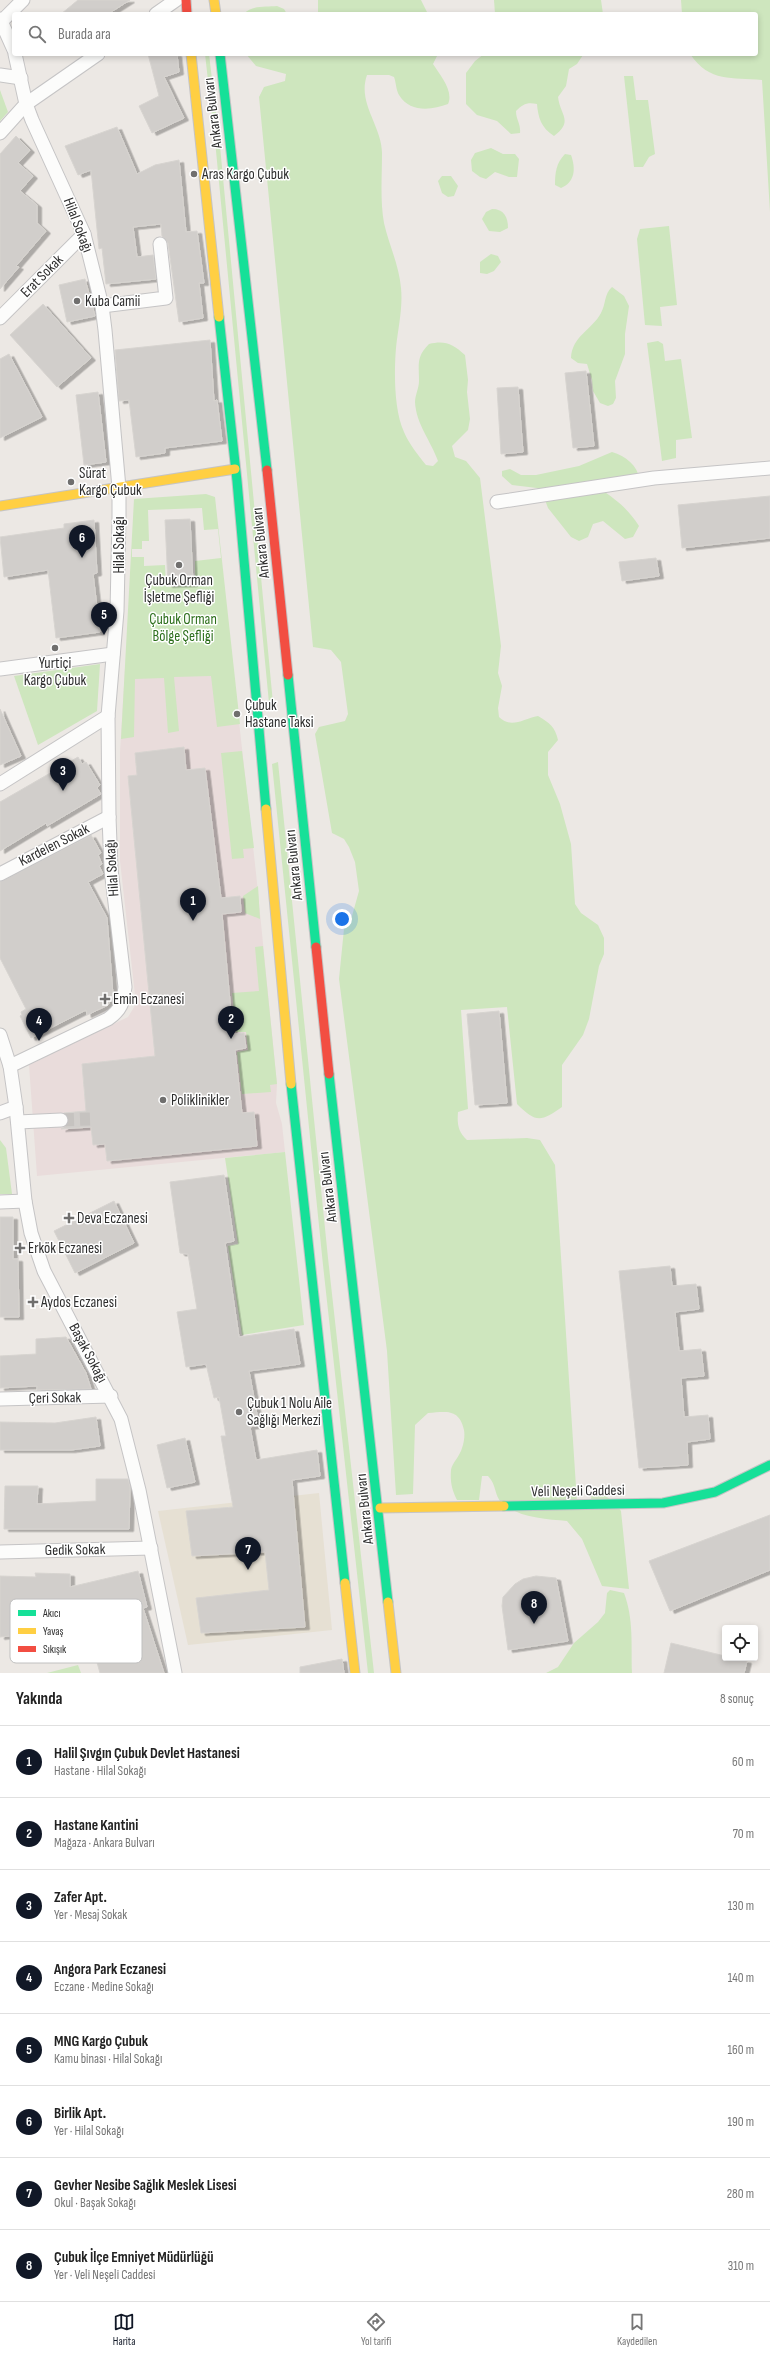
<!DOCTYPE html>
<html lang="tr">
<head>
<meta charset="utf-8">
<style>
  body { margin:0; font-family:"Sofia Sans Condensed",sans-serif; background:#f2f2f2; color:#222 }
  .controls { position:absolute; right:12px; bottom:12px; display:grid; overflow:hidden; border-radius:4px; box-shadow:0 2px 6px #0003 }
  .controls button { width:36px; height:36px; display:grid; place-items:center; padding:0; border:0; border-bottom:1px solid #e0e0e0; background:#fff; color:#222; font:20px sans-serif }
  .you { position:absolute; left:342px; top:919px; width:14px; height:14px; margin:-10px; border:3px solid #fff; border-radius:50%; background:#1a73e8; box-shadow:0 0 0 6px #1a73e833 }
  .badge { display:grid; place-items:center; width:26px; height:26px; border-radius:50%; background:#111827; color:#fff; font-size:13px; font-weight:700 }
  .pin { position:absolute; translate:-50% -33px; filter:drop-shadow(0 1px 2px #0008) }
  .pin::after { content:''; position:absolute; top:21px; width:14px; height:12px; background:inherit; clip-path:polygon(0 0,100% 0,50% 100%) }
  .list { margin:0; padding:0; list-style:none }
  h2 { display:flex; justify-content:space-between; align-items:center; height:52px; margin:0; padding:0 16px; font-size:17px }
  h2 small { font-size:13px; font-weight:400; color:#767676 }
  .list li { display:grid; grid-template-columns:26px 1fr auto; gap:12px; align-items:center; box-sizing:border-box; height:72px; padding:0 16px; border-top:1px solid #e0e0e0 }
  .list b { display:block; font-size:15px; white-space:nowrap }
  .list p { margin:0; font-size:13px; white-space:nowrap; color:#767676 }
  .list em { font-size:13px; font-style:normal; color:#767676 }
  .icon { flex:none; width:22px; height:22px; fill:none; stroke:currentColor; stroke-width:2; stroke-linecap:round; stroke-linejoin:round }
  .map { position:relative; flex:none; width:770px; height:1673px; overflow:hidden }
  .search { position:absolute; background:#fff; box-shadow:0 2px 6px #0003; left:12px; right:12px; top:12px; height:44px; display:flex; align-items:center; gap:10px; box-sizing:border-box; padding:0 14px; border-radius:4px; color:#767676; font-size:15px }
  .sheet { height:628px; background:#fff }
  nav { display:flex; justify-content:space-around; align-items:center; box-sizing:border-box; height:56px; border-top:1px solid #e0e0e0; background:#fff; font-size:11px; color:#767676 }
  nav a { display:grid; justify-items:center; gap:2px }
  nav .on { color:#111827 }
  .map>svg:first-child { display:block }
</style>
</head>
<body>
<div class="map">
<svg width="770" height="1673" viewBox="0 0 770 1673">
  <defs>
    <filter id="shadow"><feDropShadow dx="4.5" dy="2.5" stdDeviation="0" flood-color="#0004"/></filter>
  </defs>
  <rect width="100%" height="100%" fill="#ece8e4"/>
  <path fill="#e6e0d3" d="M319,1493l13,137 -144,15 -30,-134z"/>
  <path fill="#e9dcdb" d="M233,668l23,205 21,211 -1,19 6,21 3,28 -248,24 -8,-111 99,-48 8,-13 -16,-143v-109l5,-83z"/>
  <g fill="#cee6be" fill-rule="evenodd">
    <path d="M318,0h103l7,14h-110z"/>
    <path d="M494,0h107l2,14h-108z"/>
    <path d="M681,0h89v212l-8,-132c-30,-3 -52,3 -72,-26h66v-40h-74z"/>
    <path d="M277,6l7,3 3,5h-43c7,-9 23,-7 33,-8z"/>
    <path d="M205,54h4l11,92 53,557h-4l-53,-552z"/>
    <path d="M246,54h192l-5,10c7,11 21,27 15,40 -16,6 -38,9 -49,-9 -3,-5 -3,-13 -5,-18l-5,-2h-22c-10,28 15,51 15,78 0,23 -2,48 2,70 5,22 15,42 17,65 2,20 -3,40 -5,60 -2,24 -2,63 8,84 5,12 14,23 22,33l7,1 5,-5c-7,-20 -22,-37 -23,-59 0,-7 4,-14 4,-21 0,-17 -3,-24 10,-37 16,-4 24,0 36,11l3,25 -1,12 3,27 -2,11 -16,16 3,11 11,4 14,17 21,168 -3,27 4,13 -4,22 1,9c12,12 24,2 39,-1 12,7 17,11 20,24l-10,12v23l12,29 11,40 4,60 6,9 17,12 6,13v16l-5,12 -10,53 -6,16 -21,30v42c-21,15 -26,16 -45,-3l-10,-97 -46,3 7,99 -10,3c-1,12 0,20 9,28l60,-2 13,2 15,25 22,337h13l4,-14 20,14 7,9 8,78 -27,-3 -20,-47 -15,-18c-21,-2 -48,-3 -65,-18 -8,-7 -5,-18 -14,-27h-6l-3,24h-22c-5,-10 -7,-18 -6,-30 1,-7 9,-14 11,-22 2,-5 3,-13 2,-18 -5,-22 -18,-18 -36,-17l-13,12 -2,69 -17,1 -9,-144 -48,-372 5,-50 8,-13 7,-25 -4,-29 -6,-15 -5,-8 -12,-6 -17,-99 4,-7 26,-6 3,-7 -7,-52 -10,-12 -18,-3 -54,-550 5,-10 21,-6 1,-7 -30,-8z"/>
    <path d="M484,54h140l-41,1 -6,9 -8,5 -3,17 -8,11c2,18 16,24 -4,39 -13,-8 -16,-19 -17,-32 -10,-2 -14,0 -21,7 0,9 5,13 4,22l-9,1 -14,-13 -20,-6 -11,-11v-31l9,-12z"/>
    <path d="M624,76h9l3,24h12l7,54 -6,3 -6,10h-9z"/>
    <path d="M0,90l8,22 -8,9z"/>
    <path d="M491,148l12,6h12l4,5 -2,18h-8l-14,-5 -9,7 -6,-2 -8,-6 -1,-11 4,-7z"/>
    <path d="M565,154l6,1c5,14 4,27 -10,33l-6,-3c0,-12 1,-22 10,-31z"/>
    <path d="M442,176h9l7,10 -4,10 -6,1 -6,-4 -4,-12z"/>
    <path d="M492,209c12,0 16,8 16,19l-8,4 -11,-1 -7,-12 4,-7z"/>
    <path d="M669,226l8,79 -17,2 2,19 -17,-1 -8,-86 3,-10z"/>
    <path d="M491,254l7,2 3,6 -7,9 -7,3 -7,-1v-11z"/>
    <path d="M612,287l12,9 5,10 -4,28v20l-10,27 1,17 -3,6 -5,2 -8,-3 -7,-12 -1,-11 -5,-16 -9,-1 -7,-5c1,-22 21,-28 30,-45 5,-9 3,-19 11,-26z"/>
    <path d="M658,341l5,3 2,17 16,-2 11,79 -16,2v18l-14,3 -15,-118z"/>
    <path d="M612,452c14,4 25,13 28,28l-40,9c17,11 28,20 39,37l-6,11 -8,2 -22,-18 -10,3 -5,13 -9,4 -8,-4 -23,-29 -6,-16 -5,-4 -25,-3 -10,-9v-5l8,-2 11,6h15l43,-9z"/>
    <path d="M206,494l9,3 25,227 -23,3 -6,-51 -37,1 5,54 -11,2 -4,-55 -29,1 -1,58 -13,2 13,-240zM202,508l2,22 14,-1 3,29 -26,3v24l-29,2 -1,-22 -21,1v-9h-12v-8h10v-8h7l-1,-31z"/>
    <path d="M100,664l-3,47 -59,34 -24,-69z"/>
    <path d="M242,751l12,97 -11,1 1,9 -12,1 -11,-106z"/>
    <path d="M278,762l50,496 46,415h-6l-45,-408 -51,-501z"/>
    <path d="M258,886l2,33 -15,-6 -2,-17z"/>
    <path d="M263,946l14,138 -7,1 1,7 -29,2 -5,-42 11,-2 -2,-18h-10l-4,-39 27,-2 -4,-44z"/>
    <path d="M0,1140l6,8 6,46h-12z"/>
    <path d="M285,1152l19,173 -62,10 -14,-89 10,-2 -13,-86z"/>
    <path d="M610,1590l14,3c10,27 7,52 8,80h-86l12,-6 16,-24 24,-21 7,-9 2,-20z"/>
    <path d="M78,1665l3,8h-34z"/>
  </g>
  <g fill="#d1cecb" stroke="#d7d4d0" filter="url(#shadow)">
    <path d="M78,0h52l-22,14h-47z"/>
    <path d="M148,54h29l2,18 -15,5 20,41 -32,15 -13,-27 20,-10z"/>
    <path d="M117,127l20,47 18,-9 24,-5 7,72 11,-1 7,52h-5l4,35 -24,4 -11,-79 -6,-7 -1,-12 -28,3 4,30 16,-2 3,24 -50,5 -4,-36 -3,1 -8,-79 -13,5 -13,-29z"/>
    <path d="M16,136l14,14 -12,13 15,13 -13,15 17,14v18l9,8 -30,35 3,1 -19,22v-135z"/>
    <path d="M85,279l10,37 -28,6 -8,-37z"/>
    <path d="M43,304l48,54 -34,29 -47,-52z"/>
    <path d="M210,340l4,61 3,-1 5,41 -57,7v5l-29,4 -7,-57 -10,1 -4,-51z"/>
    <path d="M9,354l33,63 -42,21v-79z"/>
    <path d="M586,371l8,75 -21,2 -8,-75z"/>
    <path d="M518,387l5,65 -22,2 -4,-66z"/>
    <path d="M98,392l8,70 -22,3 -8,-70z"/>
    <path d="M770,496v42l-88,10 -4,-43z"/>
    <path d="M190,519l3,65 -25,1 -3,-65z"/>
    <path d="M94,520l3,53 -4,1 7,58 -44,6 -8,-68 -44,7 -4,-40 64,-9v-4z"/>
    <path d="M656,558l3,18 -37,5 -3,-19z"/>
    <path d="M0,709l21,47 -21,9z"/>
    <path d="M184,747l2,23 19,-2 16,130 19,-2 1,16 -19,2 11,120 11,-1 2,15 -11,2 7,63 12,-1 3,34 -150,15 -2,-17 -12,1 -2,-18 -30,2 7,-5 1,-4 -5,-7 22,-2 -4,-47 73,-8 -27,-280 9,-1 -2,-22z"/>
    <path d="M78,757l4,7 4,-2 14,23 -3,3 4,6 -54,32 -1,-3 -46,28v-49z"/>
    <path d="M91,835l10,18 -3,2 4,9 -3,2 4,8 -15,8 19,36 6,77 -5,10 -21,10 -1,-5 -55,28 -11,-22 2,-1 -1,-3 5,-3 -26,-51v-76z"/>
    <path d="M499,1011l8,92 -32,2 -8,-91z"/>
    <path d="M224,1175l10,66 -9,2 14,94 55,-8 6,35 -51,7 10,54 -9,2 6,33 61,-10 3,26 -28,4 13,147 -104,6 -5,-35 73,-8 -4,-38 -73,4 -6,-45 47,-4 -12,-71h5l-7,-39 -5,1 -8,-34 -20,3 -9,-55 20,-3 -9,-55 -8,-1 -10,-71z"/>
    <path d="M114,1201l20,42 -59,30 -21,-42z"/>
    <path d="M0,1217h13v42h5l1,58h-19z"/>
    <path d="M670,1266l2,20 24,-2 3,25 -24,3 4,39 22,-2 3,27 -23,2 3,39 24,-2 2,24 -23,3 1,23 -49,3 -20,-197z"/>
    <path d="M66,1337l20,36 5,16 -54,1v-4l-37,2v-32l36,-2v-15z"/>
    <path d="M96,1417l4,29 -29,4h-71v-28l55,1z"/>
    <path d="M185,1438l10,44 -28,6 -10,-43z"/>
    <path d="M96,1479h32l2,8 -1,42h-125l1,-43h33l-1,18 59,-3z"/>
    <path d="M770,1515v55l-100,41 -21,-50z"/>
    <path d="M138,1571l9,36 -4,1 21,65h-64l-14,-49 -58,-1v11l-28,3v-61l36,1 -1,-4 35,1v13z"/>
    <path d="M536,1576l20,2 12,63 -60,9 -6,-44 1,-9 12,-13 8,-5z"/>
    <path d="M671,1643l54,13v2l22,3 -3,12h-80z"/>
    <path d="M342,1659l2,14h-44v-6z"/>
  </g>
  <g fill="none" stroke-linecap="round" stroke-linejoin="round">
    <path stroke="#c6c3c0" stroke-width="13" stroke-dasharray="13 6" stroke-linecap="butt" d="M61,1120l29,-1"/>
    <g stroke="#c5c4c5" stroke-width="15">
      <g id="street">
        <path d="M156,14l20,-14"/>
        <path d="M0,19l14,31"/>
        <path d="M1,22l22,-22"/>
        <path d="M0,75l21,3"/>
        <path d="M0,133l26,-29 72,-50"/>
        <path d="M102,306l64,-8 -6,-54"/>
        <path d="M0,318l84,-84"/>
        <path d="M497,502l157,-24 116,-10"/>
        <path d="M0,669l113,-15"/>
        <path d="M0,784l108,-68"/>
        <path d="M0,874l109,-57"/>
        <path d="M0,1035l10,31 6,41 9,94 6,32 13,38 77,148 18,71 36,183"/>
        <path d="M10,1066l98,-47c13,-9 15,-16 17,-32l-14,-118 -2,-52 -1,-101 9,-105 2,-94v-29l-14,-158 -3,-24 -18,-72 -52,-114 -6,-16 -11,-50"/>
        <path d="M0,1113l16,-6"/>
        <path d="M18,1122l43,-2"/>
        <path d="M0,1202l25,-1"/>
        <path d="M0,1399l111,-3"/>
        <path d="M0,1552l151,-4"/>
      </g>
    </g>
    <g stroke="#c5c4c5" stroke-width="11">
      <g id="fast">
        <path d="M220,54l47,416"/>
        <path d="M219,317l18,164 29,328"/>
        <path d="M288,675l28,272"/>
        <path d="M329,1074l59,528"/>
        <path d="M291,1084l54,499"/>
        <path d="M504,1506l159,-3 52,-11 55,-27"/>
      </g>
    </g>
    <g stroke="#c5c4c5" stroke-width="11">
      <g id="slow">
        <path d="M214,0l2,14"/>
        <path d="M191,54l28,263"/>
        <path d="M0,506l235,-37"/>
        <path d="M266,809l25,275"/>
        <path d="M380,1508l124,-2"/>
        <path d="M345,1583l10,90"/>
        <path d="M388,1602l8,71"/>
      </g>
    </g>
    <g stroke="#c5c4c5" stroke-width="11">
      <g id="jam">
        <path d="M186,0l1,14"/>
        <path d="M267,470l21,205"/>
        <path d="M316,947l13,127"/>
      </g>
    </g>
    <use href="#street" stroke="#fcfcfb" stroke-width="13"/>
    <use href="#fast" stroke="#16e098" stroke-width="9"/>
    <use href="#slow" stroke="#ffcf43" stroke-width="9"/>
    <use href="#jam" stroke="#f24e42" stroke-width="9"/>
  </g>
  <g fill="#706f6e" stroke="#fff" stroke-width="1.5">
    <circle cx="194" cy="174" r="4"/>
    <circle cx="77" cy="301" r="4"/>
    <circle cx="71" cy="482" r="4"/>
    <circle cx="179" cy="565" r="4"/>
    <circle cx="55" cy="648" r="4"/>
    <circle cx="237" cy="714" r="4"/>
    <path d="M103 993h4v4h4v4h-4v4h-4v-4h-4v-4h4z"/>
    <circle cx="163" cy="1100" r="4"/>
    <path d="M67 1212h4v4h4v4h-4v4h-4v-4h-4v-4h4z"/>
    <path d="M18 1242h4v4h4v4h-4v4h-4v-4h-4v-4h4z"/>
    <path d="M31 1296h4v4h4v4h-4v4h-4v-4h-4v-4h4z"/>
    <circle cx="239" cy="1412" r="4"/>
  </g>
  <g text-anchor="middle" dominant-baseline="central" stroke-width="3" stroke-linejoin="round" paint-order="stroke">
    <g font-size="15" fill="#2e2e2e" stroke="#fff">
      <text transform="translate(213 113) rotate(-97)">Ankara Bulvarı</text>
      <text transform="translate(78 225) rotate(69)">Hilal Sokağı</text>
      <text transform="translate(42 276) rotate(-45)">Erat Sokak</text>
      <text transform="translate(261 543) rotate(-96)">Ankara Bulvarı</text>
      <text transform="translate(119 545) rotate(-90)">Hilal Sokağı</text>
      <text transform="translate(54 845) rotate(-27)">Kardelen Sokak</text>
      <text transform="translate(294 865) rotate(-96)">Ankara Bulvarı</text>
      <text transform="translate(112 868) rotate(-94)">Hilal Sokağı</text>
      <text transform="translate(328 1187) rotate(-97)">Ankara Bulvarı</text>
      <text transform="translate(88 1353) rotate(62)">Başak Sokağı</text>
      <text transform="translate(55 1398) rotate(-1)">Çeri Sokak</text>
      <text transform="translate(578 1491) rotate(-1)">Veli Neşeli Caddesi</text>
      <text transform="translate(365 1509) rotate(-96)">Ankara Bulvarı</text>
      <text transform="translate(75 1550) rotate(-1)">Gedik Sokak</text>
    </g>
    <g font-size="15" fill="#2e2e2e" stroke="#fff" text-anchor="start">
      <text x="202" y="174">Aras Kargo Çubuk</text>
      <text x="85" y="301">Kuba Camii</text>
      <text x="79" y="473">Sürat<tspan x="79" dy="17">Kargo Çubuk</tspan></text>
      <text x="179" y="580" text-anchor="middle">Çubuk Orman<tspan x="179" dy="17">İşletme Şefliği</tspan></text>
      <text x="55" y="663" text-anchor="middle">Yurtiçi<tspan x="55" dy="17">Kargo Çubuk</tspan></text>
      <text x="245" y="705">Çubuk<tspan x="245" dy="17">Hastane Taksi</tspan></text>
      <text x="113" y="999">Emin Eczanesi</text>
      <text x="171" y="1100">Poliklinikler</text>
      <text x="77" y="1218">Deva Eczanesi</text>
      <text x="28" y="1248">Erkök Eczanesi</text>
      <text x="41" y="1302">Aydos Eczanesi</text>
      <text x="247" y="1403">Çubuk 1 Nolu Aile<tspan x="247" dy="17">Sağlığı Merkezi</tspan></text>
    </g>
    <g font-size="15" fill="#2c6e1b" stroke="#fff">
      <text x="183" y="619">Çubuk Orman<tspan x="183" dy="17">Bölge Şefliği</tspan></text>
    </g>
  </g>
  <rect x="10" y="1599" width="132" height="64" rx="6" fill="#fff" stroke="#c0c0c0" stroke-width="1"/>
  <rect x="18" y="1610" width="18" height="6" fill="#16e098"/>
  <rect x="18" y="1628" width="18" height="6" fill="#ffcf43"/>
  <rect x="18" y="1646" width="18" height="6" fill="#f24e42"/>
  <g font-size="11" fill="#2e2e2e">
    <text x="43" y="1617">Akıcı</text>
    <text x="43" y="1635">Yavaş</text>
    <text x="43" y="1653">Sıkışık</text>
  </g>
</svg>
<div class="controls">
<button><svg class="icon" aria-label="locate" viewBox="0 0 24 24"><circle cx="12" cy="12" r="6"/><path d="M12 2v4M12 18v4M2 12h4M18 12h4"/></svg></button>
</div>
<div class="you"></div>
<div class="pin badge" style="left:193px;top:921px">1</div>
<div class="pin badge" style="left:231px;top:1039px">2</div>
<div class="pin badge" style="left:63px;top:791px">3</div>
<div class="pin badge" style="left:39px;top:1041px">4</div>
<div class="pin badge" style="left:104px;top:635px">5</div>
<div class="pin badge" style="left:82px;top:558px">6</div>
<div class="pin badge" style="left:248px;top:1570px">7</div>
<div class="pin badge" style="left:534px;top:1624px">8</div>
<div class="search"><svg class="icon" aria-label="search" viewBox="0 0 24 24"><circle cx="10" cy="10" r="6"/><path d="M15 15l6 6"/></svg>Burada ara</div>
</div>
<section class="sheet">
<h2>Yakında<small>8 sonuç</small></h2>
<ul class="list">
<li><span class="badge">1</span><div><b>Halil Şıvgın Çubuk Devlet Hastanesi</b><p>Hastane · Hilal Sokağı</p></div><em>60 m</em></li>
<li><span class="badge">2</span><div><b>Hastane Kantini</b><p>Mağaza · Ankara Bulvarı</p></div><em>70 m</em></li>
<li><span class="badge">3</span><div><b>Zafer Apt.</b><p>Yer · Mesaj Sokak</p></div><em>130 m</em></li>
<li><span class="badge">4</span><div><b>Angora Park Eczanesi</b><p>Eczane · Medine Sokağı</p></div><em>140 m</em></li>
<li><span class="badge">5</span><div><b>MNG Kargo Çubuk</b><p>Kamu binası · Hilal Sokağı</p></div><em>160 m</em></li>
<li><span class="badge">6</span><div><b>Birlik Apt.</b><p>Yer · Hilal Sokağı</p></div><em>190 m</em></li>
<li><span class="badge">7</span><div><b>Gevher Nesibe Sağlık Meslek Lisesi</b><p>Okul · Başak Sokağı</p></div><em>280 m</em></li>
<li><span class="badge">8</span><div><b>Çubuk İlçe Emniyet Müdürlüğü</b><p>Yer · Veli Neşeli Caddesi</p></div><em>310 m</em></li>
</ul>
</section>
<nav>
<a class="on"><svg class="icon" aria-label="map" viewBox="0 0 24 24"><path d="M3 6l6-2 6 2 6-2v14l-6 2-6-2-6 2zM9 4v14M15 6v14"/></svg>Harita</a>
<a><svg class="icon" aria-label="directions" viewBox="0 0 24 24"><path d="M12 3l9 9-9 9-9-9zM9 14v-3h6M13 9l2 2-2 2"/></svg>Yol tarifi</a>
<a><svg class="icon" aria-label="saved" viewBox="0 0 24 24"><path d="M7 4h10v16l-5-4-5 4z"/></svg>Kaydedilen</a>
</nav>
</body>
</html>
